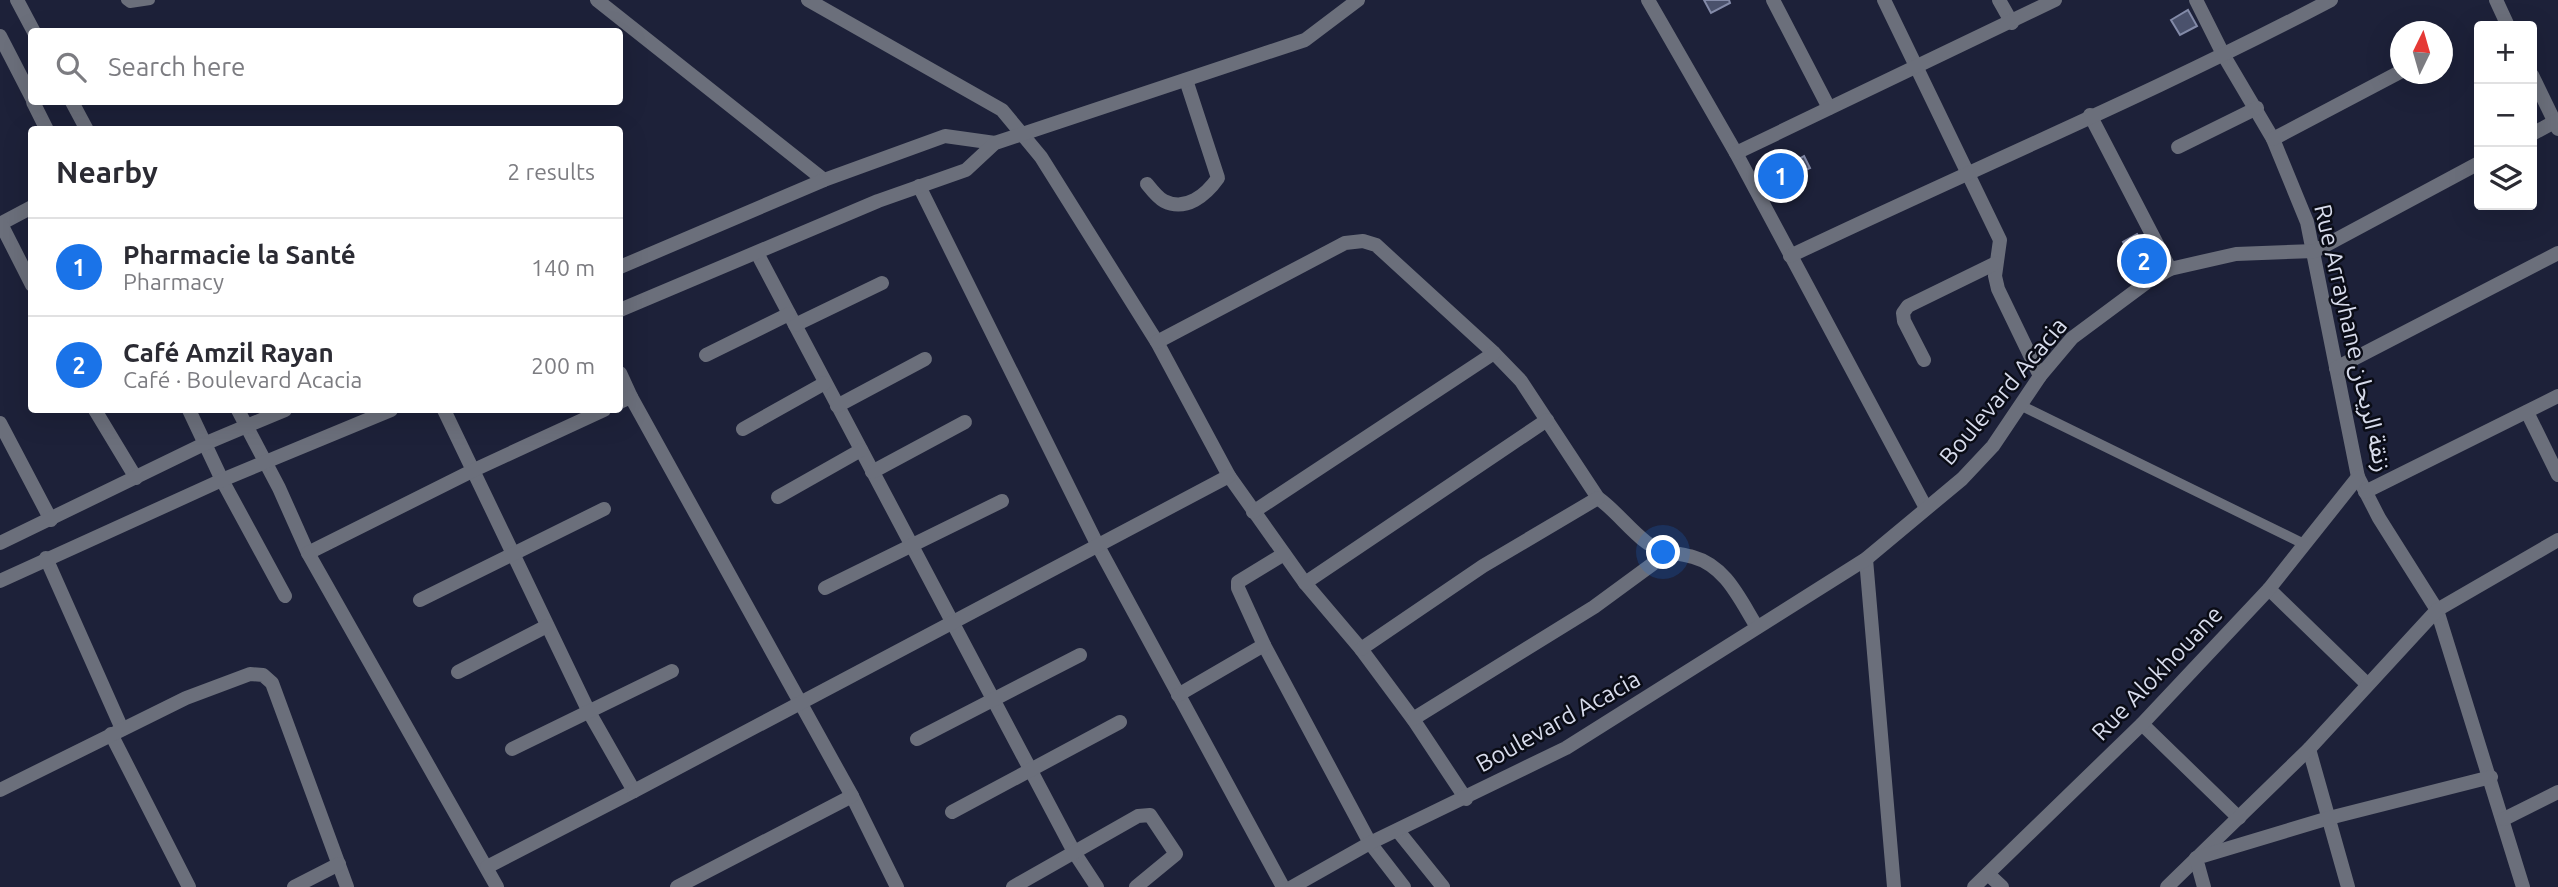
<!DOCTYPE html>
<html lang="en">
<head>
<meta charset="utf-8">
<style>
  body { margin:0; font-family:Ubuntu,"Noto Sans Arabic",sans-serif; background:#f7f7f7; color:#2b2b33 }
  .controls { position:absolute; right:21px; top:21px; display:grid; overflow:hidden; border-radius:7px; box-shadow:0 7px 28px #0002 }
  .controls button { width:63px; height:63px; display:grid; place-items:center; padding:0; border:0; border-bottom:2px solid #e1e1e2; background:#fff; color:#2b2b33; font:35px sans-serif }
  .compass { position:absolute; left:2390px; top:21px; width:63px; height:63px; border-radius:50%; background:#fff; box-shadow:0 7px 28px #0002; rotate:5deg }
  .you { position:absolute; left:1664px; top:553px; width:24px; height:24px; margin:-18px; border:5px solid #fff; border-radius:50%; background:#1a73e8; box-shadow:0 0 0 10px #1a73e833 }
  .badge { display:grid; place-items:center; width:46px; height:46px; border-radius:50%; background:#1a73e8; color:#fff; font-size:23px; font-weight:700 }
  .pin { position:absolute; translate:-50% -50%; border:4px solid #fff; box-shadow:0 2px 7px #0006 }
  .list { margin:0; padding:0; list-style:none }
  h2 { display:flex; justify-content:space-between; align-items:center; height:91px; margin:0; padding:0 28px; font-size:30px }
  h2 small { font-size:23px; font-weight:400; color:#7c7c81 }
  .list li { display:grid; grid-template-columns:46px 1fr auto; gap:21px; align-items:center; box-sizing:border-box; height:98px; padding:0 28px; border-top:2px solid #e1e1e2 }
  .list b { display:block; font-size:26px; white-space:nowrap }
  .list p { margin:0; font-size:23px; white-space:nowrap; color:#7c7c81 }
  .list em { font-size:23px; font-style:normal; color:#7c7c81 }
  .icon { flex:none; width:38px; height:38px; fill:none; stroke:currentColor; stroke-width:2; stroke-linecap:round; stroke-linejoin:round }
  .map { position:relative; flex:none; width:2558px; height:887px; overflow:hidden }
  .search { position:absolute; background:#fff; box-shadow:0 7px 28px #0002; left:28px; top:28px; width:595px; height:77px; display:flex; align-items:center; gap:18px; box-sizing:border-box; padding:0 24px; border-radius:7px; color:#7c7c81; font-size:26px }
  .panel { position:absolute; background:#fff; box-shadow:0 7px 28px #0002; left:28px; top:126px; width:595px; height:287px; border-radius:7px }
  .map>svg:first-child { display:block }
</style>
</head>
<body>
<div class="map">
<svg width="2558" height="887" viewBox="0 0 2558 887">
  <rect width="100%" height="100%" fill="#1d2139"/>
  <g fill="#4a516c" stroke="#838aa8" stroke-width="2">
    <path d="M1704,0h25l1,3 -19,10z"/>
    <path d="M2188,10l9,16 -17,9 -9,-15z"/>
    <path d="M1804,156l6,12 -9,4 4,8 -20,11 -11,-19z"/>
    <path d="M2137,234l16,29 -14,8 -16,-29z"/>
  </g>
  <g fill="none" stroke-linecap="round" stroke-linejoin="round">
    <g stroke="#6b6f7b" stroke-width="10">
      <path d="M126,0l4,3 20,-3"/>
      <path d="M2022,406l282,138"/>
    </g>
    <g stroke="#6b6f7b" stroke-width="14">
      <path d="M17,0l17,32"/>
      <path d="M597,0l227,180"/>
      <path d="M808,0l194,110 39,47 116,185 72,134 76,107 56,66 52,70 53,80"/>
      <path d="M1648,0l88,153 190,355"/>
      <path d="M1773,0l56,108"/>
      <path d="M1884,0l116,240 -5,36 3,13 42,87"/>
      <path d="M1999,0l13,23"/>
      <path d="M2196,0l28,56 49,83 34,83 51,255 21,41 58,92 86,277"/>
      <path d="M2496,0l12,26"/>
      <path d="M0,36l32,62"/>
      <path d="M2532,75l26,54"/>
      <path d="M33,102l14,28"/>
      <path d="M72,102l15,28"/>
      <path d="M2090,115l80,154"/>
      <path d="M2532,134l26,-14"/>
      <path d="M2273,139l127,-67"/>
      <path d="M2178,147l79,-39"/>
      <path d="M1736,153l319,-153"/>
      <path d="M1147,184c4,5 11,14 17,17 22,11 42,-6 54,-23l-32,-98"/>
      <path d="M919,186l179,360 185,341"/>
      <path d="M0,224l32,-17"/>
      <path d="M1,224l31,61"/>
      <path d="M757,253l317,599 23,35"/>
      <path d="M1790,256c180,-86 364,-163 541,-256"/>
      <path d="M620,267l204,-87 121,-44 50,7"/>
      <path d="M620,310l258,-109 88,-31 29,-27 310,-103 53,-40"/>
      <path d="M795,325l87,-42"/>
      <path d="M1157,342l188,-99 18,-2 13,4 118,108 27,28 77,117c18,13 31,31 48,44 13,10 32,11 47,15 33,9 47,43 64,70"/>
      <path d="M706,355l83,-41"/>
      <path d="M1924,360l-20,-39 -1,-8 5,-7 88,-43"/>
      <path d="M2336,368l222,-115"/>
      <path d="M620,373l11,24"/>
      <path d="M620,402l11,-5 221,399 45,91"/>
      <path d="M837,406l88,-47"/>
      <path d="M95,410l41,68"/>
      <path d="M189,410l33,70 63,116"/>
      <path d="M238,410l41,78 29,65 189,334"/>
      <path d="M444,410l145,302 45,79 -147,76"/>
      <path d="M2527,412l31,63"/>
      <path d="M0,423l51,97"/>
      <path d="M743,429l82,-46"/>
      <path d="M872,472l93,-50"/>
      <path d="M2365,492l193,-96"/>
      <path d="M778,497l83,-47"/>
      <path d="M1253,512l241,-159"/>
      <path d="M0,543l204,-99 81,-34"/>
      <path d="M308,553l166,-83 130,-60"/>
      <path d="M46,558l76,171"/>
      <path d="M1866,559l28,328"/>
      <path d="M0,581l222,-101 169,-70"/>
      <path d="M1305,583l242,-163"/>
      <path d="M825,588l177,-87"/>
      <path d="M2269,589l98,95"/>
      <path d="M420,600l184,-91"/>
      <path d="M1264,645l106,198 34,44"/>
      <path d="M1361,649l122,-83 115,-68"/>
      <path d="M458,672l89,-46"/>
      <path d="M1178,695l86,-50 -26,-57v-6l46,-28"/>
      <path d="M1413,719l181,-112 75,-55"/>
      <path d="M2142,724l97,94"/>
      <path d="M111,734l78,153"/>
      <path d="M917,739l163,-84"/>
      <path d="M512,749l160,-78"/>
      <path d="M2309,749l39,138"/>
      <path d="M0,790l186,-92 64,-24 13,1 9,8 75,204"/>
      <path d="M634,791l595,-315"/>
      <path d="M952,812l168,-90"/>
      <path d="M2504,819l54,-27"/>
      <path d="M1398,831l45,56"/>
      <path d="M1988,874l14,13"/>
      <path d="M294,887l45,-23"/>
      <path d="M677,887l175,-91"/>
      <path d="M1013,887l125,-71 12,-1 26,39 -40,33"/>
      <path d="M1292,887l78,-44 196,-95 300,-189 96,-80 31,-33 47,-70 32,-38 78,-58 20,-11 66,-15 79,-3 164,-88"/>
      <path d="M1974,887l168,-163 127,-135 89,-112"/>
      <path d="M2167,887l142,-138 128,-139 121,-70"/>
      <path d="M2204,887l-8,-29 133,-40 162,-41"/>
    </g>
  </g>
  <g text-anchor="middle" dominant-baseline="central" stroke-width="5" stroke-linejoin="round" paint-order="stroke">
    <g font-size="24" fill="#d7dbeb" stroke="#0a0c16">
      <text transform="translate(2353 338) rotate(77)">Rue Arrayhane زنقة الريحان</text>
      <text transform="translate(2003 391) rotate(-50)">Boulevard Acacia</text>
      <text transform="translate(2157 673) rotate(-46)">Rue Alokhouane</text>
      <text transform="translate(1558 721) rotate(-29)">Boulevard Acacia</text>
    </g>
  </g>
</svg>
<div class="controls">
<button>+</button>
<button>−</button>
<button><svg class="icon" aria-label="layers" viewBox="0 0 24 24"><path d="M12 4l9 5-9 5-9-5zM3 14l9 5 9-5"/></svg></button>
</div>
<svg class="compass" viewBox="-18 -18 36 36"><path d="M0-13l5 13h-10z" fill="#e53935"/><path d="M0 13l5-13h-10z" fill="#7c7c81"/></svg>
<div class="you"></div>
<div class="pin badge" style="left:1781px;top:176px">1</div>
<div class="pin badge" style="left:2144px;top:261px">2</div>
<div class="search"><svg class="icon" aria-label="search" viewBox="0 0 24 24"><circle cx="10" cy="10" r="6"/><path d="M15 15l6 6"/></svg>Search here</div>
<section class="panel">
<h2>Nearby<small>2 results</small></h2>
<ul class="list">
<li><span class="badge">1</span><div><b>Pharmacie la Santé</b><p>Pharmacy</p></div><em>140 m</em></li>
<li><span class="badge">2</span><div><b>Café Amzil Rayan</b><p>Café · Boulevard Acacia</p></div><em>200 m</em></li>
</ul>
</section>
</div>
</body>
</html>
